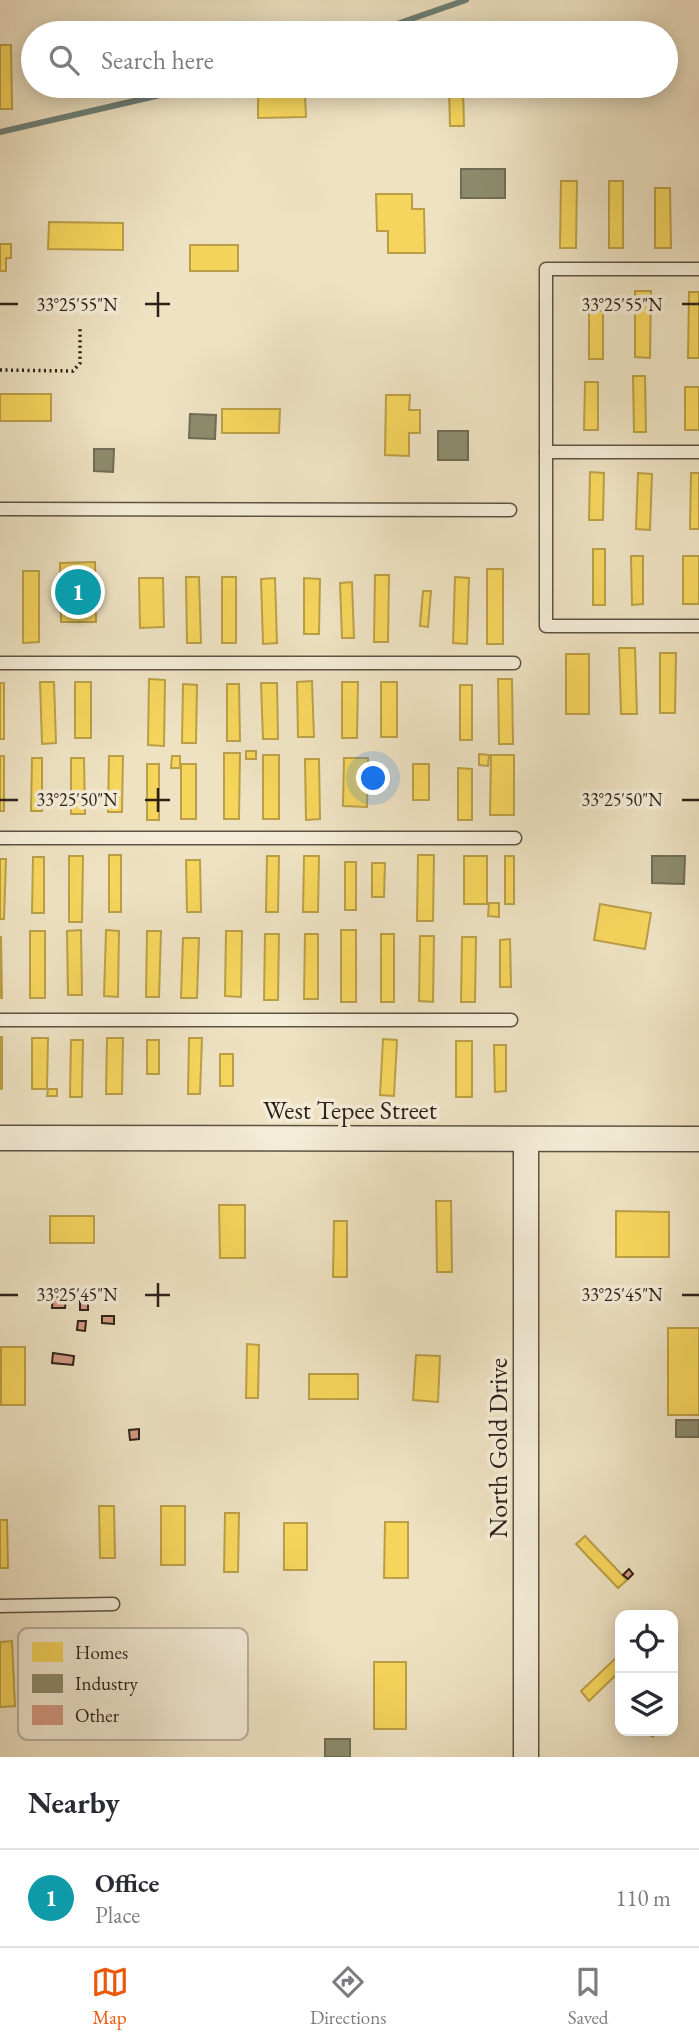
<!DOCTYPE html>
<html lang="en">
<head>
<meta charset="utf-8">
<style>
  body { margin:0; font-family:"EB Garamond",serif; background:#f2f2f3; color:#2b2b33 }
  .controls { position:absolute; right:21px; bottom:21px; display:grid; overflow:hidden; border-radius:14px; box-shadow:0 4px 18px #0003 }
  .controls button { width:63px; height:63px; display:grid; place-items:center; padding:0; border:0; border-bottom:2px solid #e1e1e2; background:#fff; color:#2b2b33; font:35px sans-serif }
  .you { position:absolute; left:374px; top:779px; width:24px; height:24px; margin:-18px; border:5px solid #fff; border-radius:50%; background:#1a73e8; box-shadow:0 0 0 10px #1a73e833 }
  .badge { display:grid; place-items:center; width:46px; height:46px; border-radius:50%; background:#ea580c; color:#fff; font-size:23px; font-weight:700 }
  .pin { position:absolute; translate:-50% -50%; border:4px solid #fff; box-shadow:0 2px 7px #0006 }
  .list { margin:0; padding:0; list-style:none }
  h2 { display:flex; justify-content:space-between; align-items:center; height:91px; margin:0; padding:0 28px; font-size:30px }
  h2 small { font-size:23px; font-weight:400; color:#7c7c81 }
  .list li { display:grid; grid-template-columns:46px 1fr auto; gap:21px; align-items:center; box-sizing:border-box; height:98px; padding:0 28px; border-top:2px solid #e1e1e2 }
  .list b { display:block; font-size:26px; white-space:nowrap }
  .list p { margin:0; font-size:23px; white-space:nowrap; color:#7c7c81 }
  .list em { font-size:23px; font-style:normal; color:#7c7c81 }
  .icon { flex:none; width:38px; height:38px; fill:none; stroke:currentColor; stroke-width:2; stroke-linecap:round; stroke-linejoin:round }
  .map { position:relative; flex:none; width:699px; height:1757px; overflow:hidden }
  .search { position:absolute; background:#fff; box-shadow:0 4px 18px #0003; left:21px; right:21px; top:21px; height:77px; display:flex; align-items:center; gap:18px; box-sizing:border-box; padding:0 24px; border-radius:38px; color:#7c7c81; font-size:26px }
  .sheet { height:189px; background:#fff }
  nav { display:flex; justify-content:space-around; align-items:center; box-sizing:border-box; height:98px; border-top:2px solid #e1e1e2; background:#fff; font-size:19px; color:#7c7c81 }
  nav a { display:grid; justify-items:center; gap:4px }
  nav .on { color:#ea580c }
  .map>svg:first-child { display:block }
</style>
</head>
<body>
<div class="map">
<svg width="699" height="1757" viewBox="0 0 699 1757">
  <rect width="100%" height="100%" fill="#eee2c2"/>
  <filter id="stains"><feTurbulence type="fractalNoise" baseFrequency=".00286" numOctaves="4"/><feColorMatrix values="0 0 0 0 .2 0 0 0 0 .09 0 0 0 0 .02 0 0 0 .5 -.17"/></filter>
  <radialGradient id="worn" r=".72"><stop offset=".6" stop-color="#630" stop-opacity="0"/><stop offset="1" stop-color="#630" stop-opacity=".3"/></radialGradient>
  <g fill="#f6d55c" stroke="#ba9f48" stroke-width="2">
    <path d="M0,45h11l1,64h-12z"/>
    <path d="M449,86h14l1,40h-14z"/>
    <path d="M258,94h47l1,23 -48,1z"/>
    <path d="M561,181h16l-1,67h-16z"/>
    <rect x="609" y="181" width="14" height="67"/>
    <path d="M655,188h15l1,60h-16z"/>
    <path d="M376,194h36v15h12l1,44h-37v-22h-11z"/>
    <path d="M49,222l74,1v27l-75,-1z"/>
    <path d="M0,244h11v14h-5v13h-6z"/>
    <rect x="190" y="245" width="48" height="26"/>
    <path d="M635,291h16l-1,67 -15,-1z"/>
    <path d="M689,292h10v66h-11z"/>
    <rect x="589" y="311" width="14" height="48"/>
    <path d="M633,376h12l1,56h-12z"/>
    <path d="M585,382h13v48h-14z"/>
    <rect x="685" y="387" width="14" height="43"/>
    <rect x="0" y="394" width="51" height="27"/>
    <path d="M386,395h24l-1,15h11v23h-11v23l-24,-1z"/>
    <path d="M222,409h58l-1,24h-57z"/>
    <path d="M590,472l14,1 -1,47h-14z"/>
    <path d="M638,473l14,1 -2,56 -14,-1z"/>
    <path d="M691,473h8v56h-9z"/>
    <rect x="593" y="549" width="12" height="56"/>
    <path d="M631,556h12v48l-11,1z"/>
    <rect x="683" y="556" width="16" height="48"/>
    <path d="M95,562l1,60h-35l-1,-59z"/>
    <rect x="487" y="569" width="16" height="75"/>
    <path d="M23,571h16v71l-16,1z"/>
    <path d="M375,575h14l-1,67h-14z"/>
    <path d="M186,577h13l2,66h-14z"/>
    <rect x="222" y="577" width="14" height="66"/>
    <path d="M455,577l14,1 -2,66 -14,-1z"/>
    <path d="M139,578h24l1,49 -24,1z"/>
    <path d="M275,578l2,65 -14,1 -2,-65z"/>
    <path d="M304,578l16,1 -1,55h-15z"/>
    <path d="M352,582l2,56h-12l-2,-55z"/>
    <path d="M423,591h8l-3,36 -8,-1z"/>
    <path d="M619,648h16l2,66h-16z"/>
    <path d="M660,653h16l-1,60h-15z"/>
    <rect x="566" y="654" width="23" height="60"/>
    <path d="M149,679l16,1 -1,66 -16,-1z"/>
    <path d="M498,679h14l1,65h-14z"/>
    <path d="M312,681l2,56h-16l-1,-55z"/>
    <path d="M40,682h14l2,61 -14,1z"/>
    <rect x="75" y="682" width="16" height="56"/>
    <path d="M342,682h16l-1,56h-15z"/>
    <rect x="381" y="682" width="16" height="55"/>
    <rect x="0" y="683" width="4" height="56"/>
    <path d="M261,683h16l1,56h-15z"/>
    <path d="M183,684l14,1 -1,58h-14z"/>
    <path d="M227,684h12l1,57h-13z"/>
    <rect x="460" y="685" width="12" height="55"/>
    <rect x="246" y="751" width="10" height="8"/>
    <path d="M224,753h16l-1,66h-15z"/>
    <path d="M479,754l10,1 -1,11 -9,-1z"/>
    <rect x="263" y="755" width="16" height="64"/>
    <path d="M491,755h23v60h-24z"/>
    <rect x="0" y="756" width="4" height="55"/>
    <path d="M109,756h14l-1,56h-14z"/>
    <path d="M172,756h8v12h-9z"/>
    <path d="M32,758h10v53h-11z"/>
    <path d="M71,758h13l1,56h-14z"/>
    <path d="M344,758h24l-1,49 -24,-1z"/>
    <path d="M305,759h14l1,60 -14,1z"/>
    <rect x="147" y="764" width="12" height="56"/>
    <rect x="181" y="764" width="15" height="55"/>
    <rect x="413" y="764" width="16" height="36"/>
    <path d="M458,768l14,1v51h-14z"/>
    <rect x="109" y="855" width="12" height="57"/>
    <path d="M418,855h16l-1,66h-16z"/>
    <path d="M69,856h14l-1,66h-13z"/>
    <path d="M267,856h12l-1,56h-12z"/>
    <path d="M304,856h15l-1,56h-15z"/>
    <rect x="464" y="856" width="23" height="48"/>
    <rect x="505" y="856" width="9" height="48"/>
    <path d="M33,857h11v56h-12z"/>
    <path d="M0,859h6l-2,60h-4z"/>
    <path d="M186,860h14l1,52h-14z"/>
    <rect x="345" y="862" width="11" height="48"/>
    <path d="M372,863h13l-1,34h-12z"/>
    <path d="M489,903h10v14l-11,-1z"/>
    <path d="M600,904l51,9 -6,36 -51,-9z"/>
    <path d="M81,930l1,65h-14l-1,-64z"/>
    <path d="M106,930l13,1 -1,66 -14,-1z"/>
    <rect x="341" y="930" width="15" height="72"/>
    <rect x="30" y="931" width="15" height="67"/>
    <path d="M147,931h14l-2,66h-13z"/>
    <path d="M226,931h16l-1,66 -16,-1z"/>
    <path d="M265,934h14l-1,66h-14z"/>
    <path d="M305,934h13v65h-14z"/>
    <rect x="381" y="934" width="13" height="68"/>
    <path d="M420,936h14l-1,66 -14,-1z"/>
    <path d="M0,937h1l1,61h-2z"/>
    <path d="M462,937h14l-1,65h-14z"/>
    <path d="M183,938h16l-2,60h-16z"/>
    <path d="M510,939l1,48h-11v-47z"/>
    <rect x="0" y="1037" width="2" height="52"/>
    <path d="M32,1038h16l-1,51h-15z"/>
    <path d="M107,1038h16l-1,56h-16z"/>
    <path d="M189,1038h13l-2,56h-12z"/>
    <path d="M383,1039l14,1 -3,56 -14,-1z"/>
    <path d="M71,1040h12l-1,57h-12z"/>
    <rect x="147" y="1040" width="12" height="34"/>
    <rect x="456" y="1041" width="16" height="56"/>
    <path d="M494,1045h12v46l-11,1z"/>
    <rect x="220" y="1054" width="13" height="32"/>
    <path d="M48,1089h9v7h-10z"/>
    <path d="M436,1201h15l1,71h-15z"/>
    <path d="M219,1205h26v53h-25z"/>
    <path d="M616,1211l53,1v45h-53z"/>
    <rect x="50" y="1216" width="44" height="27"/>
    <path d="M334,1221h13v56h-14z"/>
    <rect x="668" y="1328" width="31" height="87"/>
    <path d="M247,1344l12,1 -1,53h-12z"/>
    <rect x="1" y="1347" width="24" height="58"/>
    <path d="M416,1355l24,1 -2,46 -25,-2z"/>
    <rect x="309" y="1374" width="49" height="25"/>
    <path d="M99,1506h15l1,52h-15z"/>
    <rect x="161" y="1506" width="24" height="59"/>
    <path d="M225,1513h14l-1,59h-14z"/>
    <path d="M0,1520h7l1,48h-8z"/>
    <path d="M385,1522h23v56h-24z"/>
    <rect x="284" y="1523" width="23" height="47"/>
    <path d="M585,1536l42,44 -9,8 -42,-44z"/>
    <path d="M12,1641l3,65 -15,1v-65z"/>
    <path d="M620,1654v17l-31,30 -8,-10z"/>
    <rect x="374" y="1662" width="32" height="67"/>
    <path d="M641,1731h15l-3,6z"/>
  </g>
  <g fill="#8c8c6e" stroke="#706c55" stroke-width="2">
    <rect x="461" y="169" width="44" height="29"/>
    <path d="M190,414l26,1 -1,24 -26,-1z"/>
    <rect x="438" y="431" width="30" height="29"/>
    <path d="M94,449h20l-1,23 -19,-1z"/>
    <path d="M652,856h33l-1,28 -32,-1z"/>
    <rect x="676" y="1420" width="23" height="17"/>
    <rect x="325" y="1739" width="25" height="18"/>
  </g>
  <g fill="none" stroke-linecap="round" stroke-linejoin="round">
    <g stroke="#6e8076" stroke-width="6">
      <path d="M371,33l95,-33"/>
      <path d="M0,132l199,-46"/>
    </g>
  </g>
  <g fill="#d59a84" stroke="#2d221a" stroke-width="2">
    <path d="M53,1297l13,1 -1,10h-13z"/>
    <rect x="80" y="1300" width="8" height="10"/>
    <path d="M102,1316h12v8l-12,-1z"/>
    <path d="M78,1321h8l-1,10 -8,-1z"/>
    <path d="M53,1353l21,3 -1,9 -21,-2z"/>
    <path d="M139,1429v10l-9,1 -1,-10z"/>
    <path d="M629,1569l4,5 -5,5 -5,-4z"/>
  </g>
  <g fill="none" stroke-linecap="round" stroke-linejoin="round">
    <g stroke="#5d5244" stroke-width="15">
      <g id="lane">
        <path d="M699,269h-153v357h153"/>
        <path d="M546,452h153"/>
        <path d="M0,509l510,1"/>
        <path d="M0,663h514"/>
        <path d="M0,838h515"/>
        <path d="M0,1020h511"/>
        <path d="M0,1606l113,-2"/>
      </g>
    </g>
    <g stroke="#5d5244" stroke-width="27">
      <g id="street">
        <path d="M0,1138l699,1"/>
        <path d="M526,1140v617"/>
      </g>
    </g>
    <path stroke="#2d221a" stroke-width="3.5" stroke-dasharray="2 3.5" stroke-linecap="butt" d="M0,370l73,1 7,-8v-35"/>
    <use href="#lane" stroke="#f4ecd7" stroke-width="12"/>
    <use href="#street" stroke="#f4ecd7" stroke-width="24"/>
  </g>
  <path fill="none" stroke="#2d221a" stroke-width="2.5" d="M158,292v25M0,304h18M145,304h25M682,304h17M158,788v24M0,800h18M145,800h25M682,800h17M158,1283v24M0,1295h18M145,1295h25M682,1295h17"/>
  <g text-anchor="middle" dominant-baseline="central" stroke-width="7" stroke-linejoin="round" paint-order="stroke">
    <g font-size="26" fill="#2d221a" stroke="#f4ecd7">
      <text x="350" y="1110">West Tepee Street</text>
      <text transform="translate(498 1448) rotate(-90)">North Gold Drive</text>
    </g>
  </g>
  <rect x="18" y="1628" width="230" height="112" rx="10" fill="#f4ecd7" stroke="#b8af9e" stroke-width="2"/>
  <rect x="32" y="1642" width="31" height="20" fill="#f6d55c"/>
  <rect x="32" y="1674" width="31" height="19" fill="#8c8c6e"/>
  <rect x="32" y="1705" width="31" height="20" fill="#d59a84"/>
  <g font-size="19" fill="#2d221a">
    <text x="75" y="1659">Homes</text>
    <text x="75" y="1690">Industry</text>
    <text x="75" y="1722">Other</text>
  </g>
  <g font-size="18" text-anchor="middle" fill="#2d221a" stroke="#f4ecd7" stroke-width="7" stroke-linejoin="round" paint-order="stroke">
    <text x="77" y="311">33°25'55"N</text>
    <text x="622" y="311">33°25'55"N</text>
    <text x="77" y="806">33°25'50"N</text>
    <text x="622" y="806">33°25'50"N</text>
    <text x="77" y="1301">33°25'45"N</text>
    <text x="622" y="1301">33°25'45"N</text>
  </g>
  <rect width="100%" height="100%" filter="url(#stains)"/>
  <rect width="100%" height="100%" fill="url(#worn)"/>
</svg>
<div class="controls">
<button><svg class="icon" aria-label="locate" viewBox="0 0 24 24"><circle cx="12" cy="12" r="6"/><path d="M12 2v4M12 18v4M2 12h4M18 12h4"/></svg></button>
<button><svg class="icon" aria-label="layers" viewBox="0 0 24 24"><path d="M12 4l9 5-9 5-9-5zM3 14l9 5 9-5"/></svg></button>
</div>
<div class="you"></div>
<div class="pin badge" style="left:78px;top:592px;background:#0f9aa8">1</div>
<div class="search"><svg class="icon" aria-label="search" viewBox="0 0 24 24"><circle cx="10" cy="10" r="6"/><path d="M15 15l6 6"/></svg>Search here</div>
</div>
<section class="sheet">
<h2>Nearby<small></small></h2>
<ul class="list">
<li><span class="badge" style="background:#0f9aa8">1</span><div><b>Office</b><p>Place</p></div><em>110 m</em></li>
</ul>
</section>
<nav>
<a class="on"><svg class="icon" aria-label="map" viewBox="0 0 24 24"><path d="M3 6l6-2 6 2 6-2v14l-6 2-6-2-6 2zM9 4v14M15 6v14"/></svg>Map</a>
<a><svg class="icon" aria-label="directions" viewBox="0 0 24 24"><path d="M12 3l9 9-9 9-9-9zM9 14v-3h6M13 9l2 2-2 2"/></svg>Directions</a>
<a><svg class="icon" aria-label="saved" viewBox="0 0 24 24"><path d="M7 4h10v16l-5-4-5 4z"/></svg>Saved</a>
</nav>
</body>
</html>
